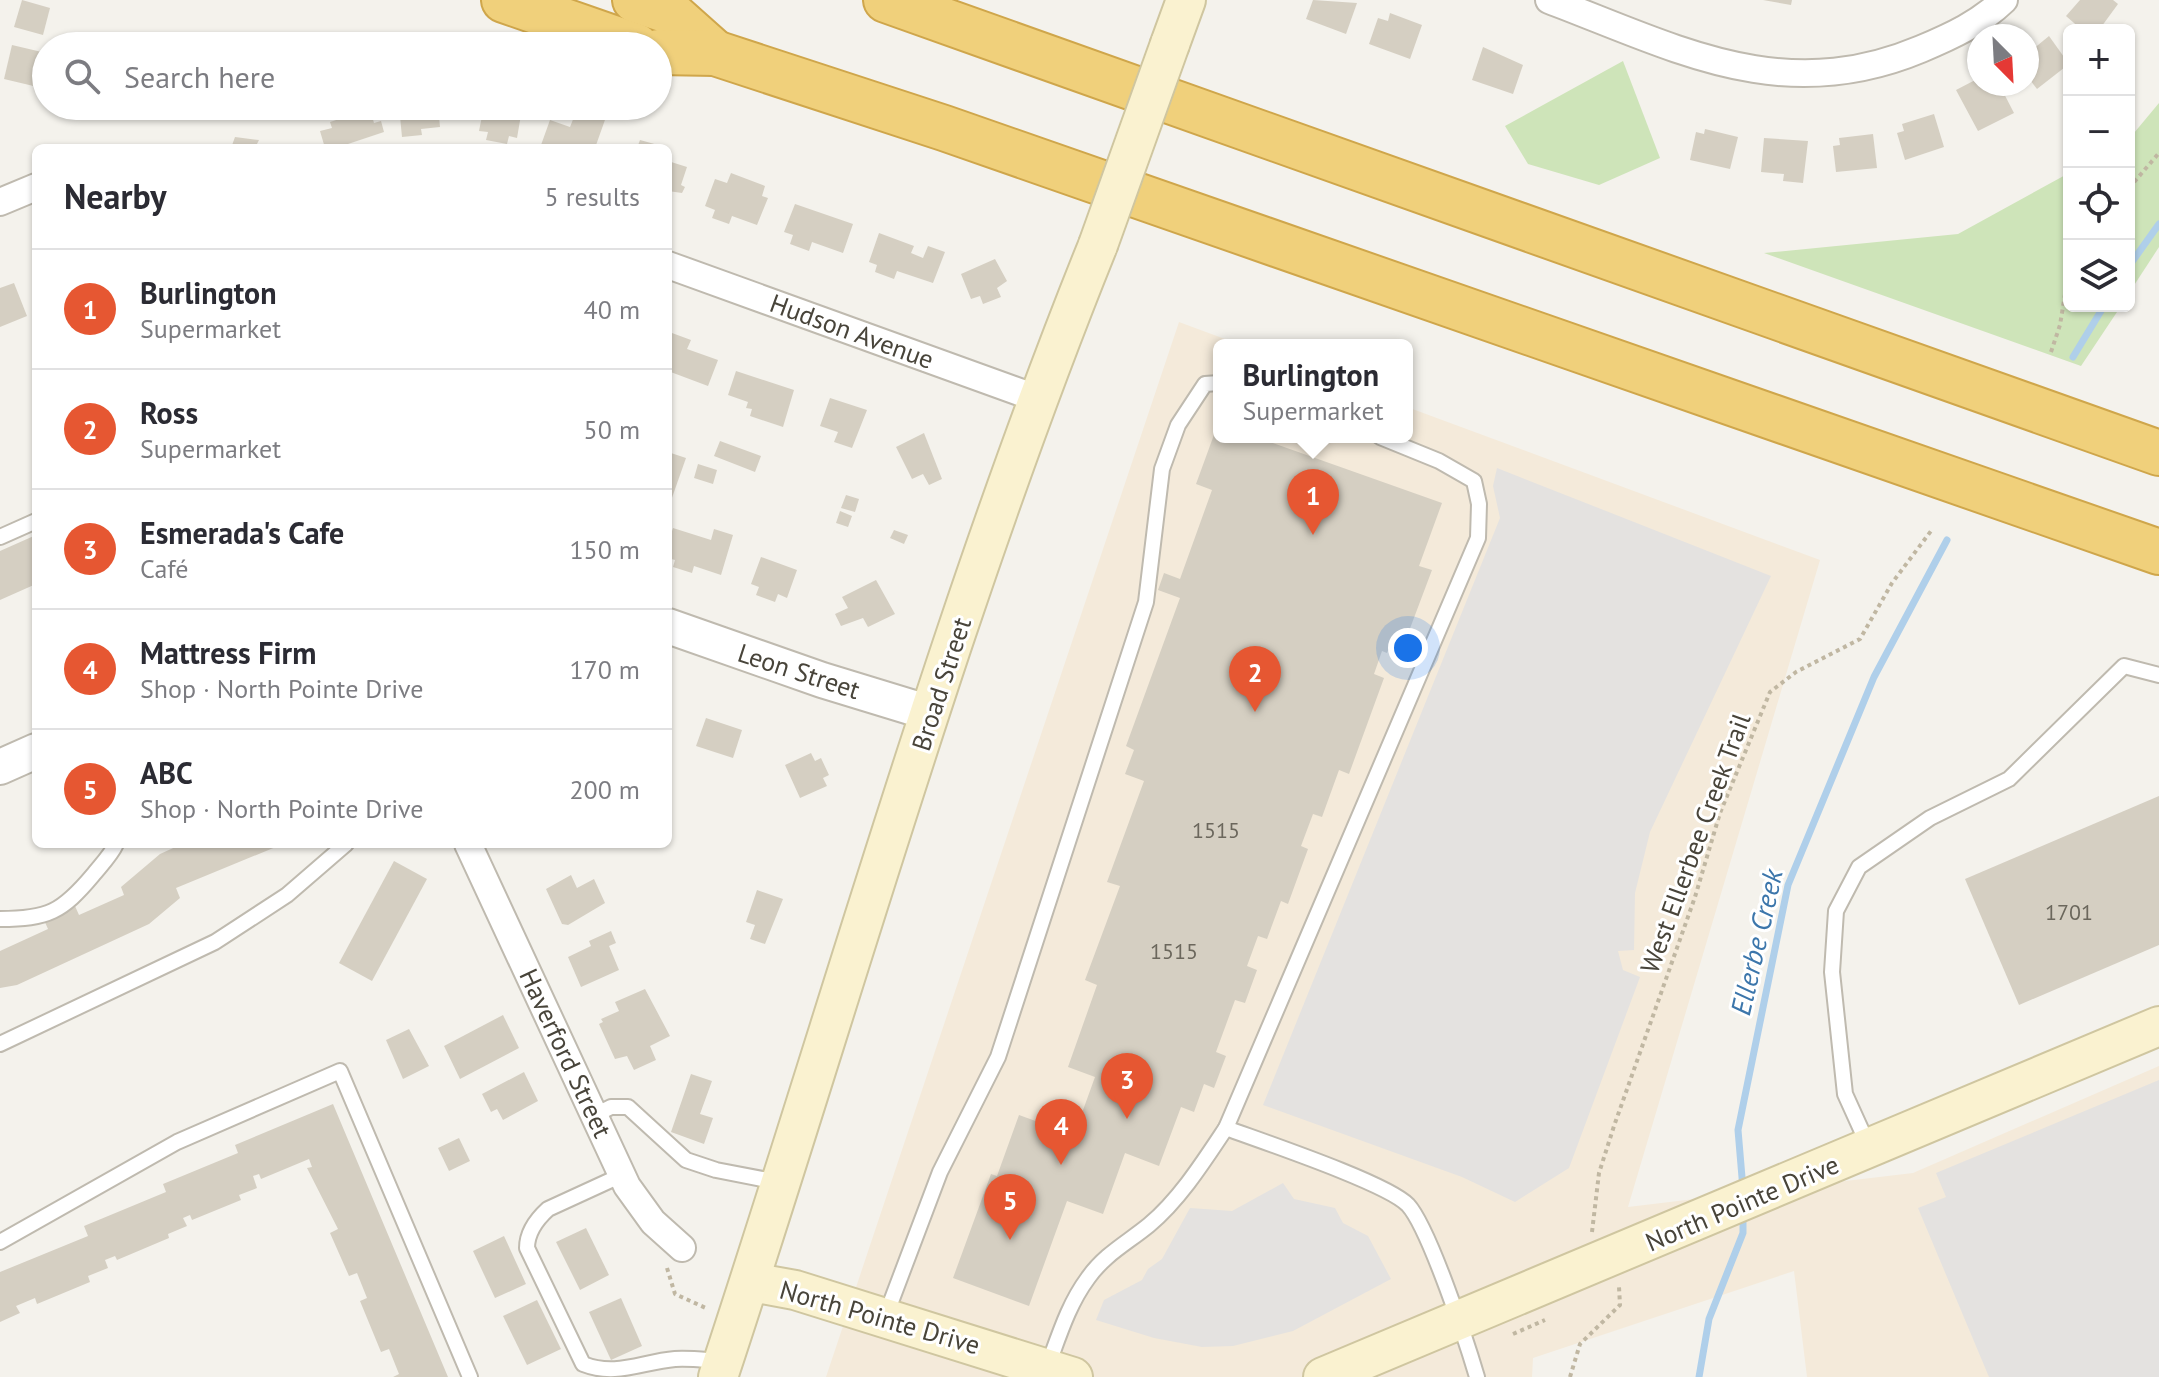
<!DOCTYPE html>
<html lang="en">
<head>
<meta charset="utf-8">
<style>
  body { margin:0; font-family:"PT Sans",sans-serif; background:#f2f2f3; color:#2b2b33 }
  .controls { position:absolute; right:24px; top:24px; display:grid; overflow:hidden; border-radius:12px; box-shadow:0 2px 6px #0004 }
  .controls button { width:72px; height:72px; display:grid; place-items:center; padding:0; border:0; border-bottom:2px solid #e1e1e2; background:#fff; color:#2b2b33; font:40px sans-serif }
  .compass { position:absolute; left:1967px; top:24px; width:72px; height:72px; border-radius:50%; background:#fff; box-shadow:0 2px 6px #0004; rotate:156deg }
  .you { position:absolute; left:1408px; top:648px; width:28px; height:28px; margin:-20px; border:6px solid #fff; border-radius:50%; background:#1a73e8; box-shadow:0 0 0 12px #1a73e833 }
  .badge { display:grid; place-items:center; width:52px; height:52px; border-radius:50%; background:#e65732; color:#fff; font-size:26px; font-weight:700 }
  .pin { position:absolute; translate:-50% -66px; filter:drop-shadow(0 2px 4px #0008) }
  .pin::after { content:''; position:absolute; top:42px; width:28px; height:24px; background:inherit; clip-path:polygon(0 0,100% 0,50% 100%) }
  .popup { position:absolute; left:1213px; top:339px; width:200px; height:104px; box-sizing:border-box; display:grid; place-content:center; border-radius:12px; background:#fff; filter:drop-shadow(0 2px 6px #0005); font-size:26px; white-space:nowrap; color:#7c7c81 }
  .popup b { font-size:30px; color:#2b2b33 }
  .popup::after { content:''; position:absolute; left:50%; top:100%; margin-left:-16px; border:16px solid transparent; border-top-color:#fff }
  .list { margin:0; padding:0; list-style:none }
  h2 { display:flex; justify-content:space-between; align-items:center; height:104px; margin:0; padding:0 32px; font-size:34px }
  h2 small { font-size:26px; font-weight:400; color:#7c7c81 }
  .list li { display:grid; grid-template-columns:52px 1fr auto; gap:24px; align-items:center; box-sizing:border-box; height:120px; padding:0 32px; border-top:2px solid #e1e1e2 }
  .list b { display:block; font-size:30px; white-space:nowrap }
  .list p { margin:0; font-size:26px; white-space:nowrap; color:#7c7c81 }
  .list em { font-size:26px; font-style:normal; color:#7c7c81 }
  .icon { flex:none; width:44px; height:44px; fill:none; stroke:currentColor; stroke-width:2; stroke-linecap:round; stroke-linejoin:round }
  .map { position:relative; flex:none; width:2159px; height:1377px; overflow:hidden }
  .search { position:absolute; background:#fff; box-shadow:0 2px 6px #0004; left:32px; top:32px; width:640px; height:88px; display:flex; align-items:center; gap:20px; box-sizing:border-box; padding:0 28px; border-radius:44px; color:#7c7c81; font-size:30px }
  .panel { position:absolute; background:#fff; box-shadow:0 2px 6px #0004; left:32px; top:144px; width:640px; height:704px; border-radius:12px }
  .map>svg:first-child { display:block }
</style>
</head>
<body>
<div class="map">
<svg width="2159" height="1377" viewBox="0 0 2159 1377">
  <rect width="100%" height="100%" fill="#f4f2ec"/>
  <path fill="#f4eada" d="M1179,322l62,23h-22v92h188v-30l413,153 -192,647 285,-34 246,-107v311h-352l-13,-106 -261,87 -1,19h-706z"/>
  <g fill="#cee4b9">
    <path d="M1623,61l37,97 -61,27 -71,-21 -23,-38z"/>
    <path d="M2159,103v144l-30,46v-154z"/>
    <path d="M2069,173v133h52l-40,60 -317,-113 194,-19z"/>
  </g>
  <g fill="#e4e2e0">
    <path d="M1497,468l274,108 -121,256 -15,61 -1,57 -16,1 5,19 17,7 -71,191 -54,34 -53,-25 -199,-72 237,-587 -7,-32z"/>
    <path d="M2159,1080v297h-170l-71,-169 28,-11 -10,-24z"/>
    <path d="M1283,1183l11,16 41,9 8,15 25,13 23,43 -98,52 -60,15 -31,1 -48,-9 -58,-18 8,-20 38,-20 6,-11 14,-10 28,-51 42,3z"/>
  </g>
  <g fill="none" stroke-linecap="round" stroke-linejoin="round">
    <g stroke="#afcfea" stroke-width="7">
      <path d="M2129,266l30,-42"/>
      <path d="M2073,357l31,-51"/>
      <path d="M1743,1189l-5,-59 50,-245 86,-208 73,-137"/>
      <path d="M1699,1377l10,-58 34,-86v-20"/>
    </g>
  </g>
  <g fill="#d5cfc2">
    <path d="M22,0l28,8 -7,27 -29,-8z"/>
    <path d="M1313,0l44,3 -11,31 -40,-15z"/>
    <path d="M1763,0h29l-1,5z"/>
    <path d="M2080,0h33l5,4 -19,26h-17l-16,-14z"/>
    <path d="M1390,13l32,12 -12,34 -41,-15 9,-26 10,3z"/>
    <path d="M2049,36l20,28 -32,25 -10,-13v-22z"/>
    <path d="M12,45l34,8v36l-42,-10z"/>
    <path d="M1483,47l40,18 -10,29 -41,-14z"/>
    <path d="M1979,78v6h20l15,29 -36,18 -22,-41z"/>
    <path d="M89,106h17l-9,8z"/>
    <path d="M175,106h19l-4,9 -16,-6z"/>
    <path d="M399,106h39l2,21 -19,2 1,6 -20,2z"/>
    <path d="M484,106l38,3 -5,29 -8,-2 -2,8 -21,-4 2,-8 -9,-1z"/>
    <path d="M578,107l28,10 -11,31 -54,-3 9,-25 20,7z"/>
    <path d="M370,109l4,14 7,-2 3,11 -45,15 -14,1 -5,-17 12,-3 -2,-6z"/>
    <path d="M1934,114l10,33 -39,13 -8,-27 7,-2 -2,-7z"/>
    <path d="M1705,129l33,8 -8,32 -40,-9 6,-28 8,2z"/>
    <path d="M1873,134l4,34 -41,4 -3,-26 7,-1 -1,-7z"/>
    <path d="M235,137l24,3 -2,4 10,4h-36z"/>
    <path d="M1764,138l44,3 -5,42 -20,-2 1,-7 -23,-2z"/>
    <path d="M640,140l18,5 -1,3h-20z"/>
    <path d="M668,161l19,6 -6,18 4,2 -3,6 -14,-2z"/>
    <path d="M731,173l34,13 -3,10 6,2 -11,27 -25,-9 -3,8 -17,-6 3,-8 -10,-4 10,-27 12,4z"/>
    <path d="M795,204l58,20 -10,29 -31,-11 -3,9 -19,-7 3,-9 -9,-3z"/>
    <path d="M879,233l35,13 -3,7 12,5 5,-12 17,6 -12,31 -36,-12 -3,8 -19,-7 2,-7 -8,-3z"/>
    <path d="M995,259l12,22 -10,7 4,9 -18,7 -3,-8 -9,3 -10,-25z"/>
    <path d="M14,283l13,33 -27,11v-39z"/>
    <path d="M672,333l19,7 -4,9 31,11 -10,26 -40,-15v-29z"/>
    <path d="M736,371l58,19 -11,37 -33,-11 2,-7 -6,-1 2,-6 -20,-7z"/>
    <path d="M830,398l37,12 -15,38 -18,-6 4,-10 -18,-6z"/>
    <path d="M1219,421v16h37l186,66 -23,63 13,4 -29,77 -12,-4 -4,10 -5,-2 -8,23 10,4 -35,96 -10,-4 -17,47 -9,-3 -12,32 7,3 -20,55 -7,-3 -14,38 -9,-3 -11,30 10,4 -12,33 -10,-3 -19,52 10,4 -12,32 -10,-4 -10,28 -13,-5 -22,59 -34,-13 -22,61 -36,-13 -38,105 -76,-28 38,-104 6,2 22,-61 55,20 21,-58 -27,-10 29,-82 -12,-5 35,-94 -13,-4 37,-101 -19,-7 9,-24 -8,-4 54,-148 -22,-8 6,-17 16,6 32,-89 -16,-6z"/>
    <path d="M924,433l18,46 -13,6 -6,-11 -11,5 -16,-32z"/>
    <path d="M720,441l41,15 -6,16 -41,-16z"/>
    <path d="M668,452l18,6 -18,51z"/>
    <path d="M698,464l19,6 -4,14 -19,-6z"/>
    <path d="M846,495l13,4 -4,13 -14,-4z"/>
    <path d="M840,511l12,5 -4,11 -12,-4z"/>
    <path d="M673,528l38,12 3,-11 19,6 -12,40 -27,-9 -2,7 -19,-6 2,-7 -7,-2v-15z"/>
    <path d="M894,530l14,5 -4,9 -14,-6z"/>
    <path d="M36,535v49l-36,16v-49z"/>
    <path d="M761,557l36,13 -10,28 -9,-4 -3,8 -19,-7 3,-8 -8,-3z"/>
    <path d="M876,580l19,34 -27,13 -5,-9 -22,8 -6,-12 13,-6 -6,-11z"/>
    <path d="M706,718l36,12 -9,28 -37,-12z"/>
    <path d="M811,753l4,8 6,-3 8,17 -6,3 4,8 -27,12 -15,-33z"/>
    <path d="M2159,796v149l-140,60 -54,-126z"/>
    <path d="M182,844h101l-107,44 4,10 -31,26 -132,61 -17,3v-37l48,-22 -4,-9 31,-14 4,9 45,-20 -3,-8 39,-33z"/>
    <path d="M394,861l33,18 -55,102 -33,-18z"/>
    <path d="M571,875l6,13 17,-9 11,24 -37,22 -6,-1 -16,-35z"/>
    <path d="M757,890l26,9 -18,45 -15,-5 5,-14 -9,-3z"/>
    <path d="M611,931l5,12 -7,3 10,24 -38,17 -13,-30 23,-11 -2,-5z"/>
    <path d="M645,989l25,47 -20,10 6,14 -22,10 -7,-14 -12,3 -16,-35 4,-2 -2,-3 18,-8 -4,-9z"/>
    <path d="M503,1015l16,33 -59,31 -16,-33z"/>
    <path d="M409,1029l20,37 -26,13 -17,-39z"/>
    <path d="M524,1072l14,29 -35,19 -6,-11 -6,3 -9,-18z"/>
    <path d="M691,1074l21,7 -12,33 13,4 -9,26 -33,-12z"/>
    <path d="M333,1104l115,273h-55l6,-3 -10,-25 -8,3 -21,-51 7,-3 -10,-25 -8,3 -19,-43 8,-4 -31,-61 5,-1 -3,-8 -48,20 -2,-5 -6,2 4,12 -18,7 2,5 -49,20 -2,-5 -7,3 4,8 -19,8 1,4 -52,22 -2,-4 -10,4 3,8 -20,8 2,6 -53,22 -2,-6 -19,8 4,7 -20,9v-50l88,-36 -4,-10 82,-34 -3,-8 75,-31 -3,-8z"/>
    <path d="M459,1138l11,23 -21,10 -11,-23z"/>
    <path d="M586,1228l23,47 -29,15 -24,-48z"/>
    <path d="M504,1236l22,48 -31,14 -22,-47z"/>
    <path d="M621,1298l21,48 -31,14 -22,-48z"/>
    <path d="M537,1300l24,49 -34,16 -24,-49z"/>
  </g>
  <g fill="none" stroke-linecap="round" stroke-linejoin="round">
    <g stroke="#bfbaaf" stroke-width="18">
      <g id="service">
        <path d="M0,537l36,-16"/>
        <path d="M0,919c48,0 62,-7 93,-44 8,-10 18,-20 23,-31"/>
        <path d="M0,1044l215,-102 72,-47 59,-51"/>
        <path d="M595,1115l16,-8h17l58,53 30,10 62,12"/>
        <path d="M1226,1128c35,13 161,55 182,77 21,23 59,138 69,172"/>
        <path d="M1869,1147l-24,-53 -13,-122 4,-61 23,-44 71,-49 79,-39 115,-113 35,9"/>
        <path d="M622,1175l-74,34c-11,10 -21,23 -21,39l56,116c33,13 58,-2 92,-5 14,-1 30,1 44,2"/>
        <path d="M0,1242l177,-100 163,-71 130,306"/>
        <path d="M886,1315l54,-143 58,-115 148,-455 16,-133 16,-44 27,-41 14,-1"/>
        <path d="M1047,1368c12,-32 21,-63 41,-90 17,-24 39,-35 61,-53 31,-26 55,-64 77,-97l252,-590 1,-34 -5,-23 -35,-20 -59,-24"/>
      </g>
    </g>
    <g stroke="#bfbaaf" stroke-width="30">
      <g id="minor">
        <path d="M1549,0c129,49 234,107 372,49 31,-13 59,-26 83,-49"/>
        <path d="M0,202l36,-15"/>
        <path d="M668,265l368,133"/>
        <path d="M468,844l159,342 26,36 29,26"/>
      </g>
    </g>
    <g stroke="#bfbaaf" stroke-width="38">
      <g id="tertiary">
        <path d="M668,626l154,54 108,33"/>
        <path d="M0,767l36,-16"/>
      </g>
    </g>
    <g stroke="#cfc6a0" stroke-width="42">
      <g id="secondary">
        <path d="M1170,44l16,-44"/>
        <path d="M751,1282l44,8 278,87"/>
        <path d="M718,1377c125,-378 231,-763 380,-1132"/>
        <path d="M1323,1377l836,-351"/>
      </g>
    </g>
    <g stroke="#cfa64b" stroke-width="48">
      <g id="motorway">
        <path d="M504,0l132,46"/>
        <path d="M635,0l33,11 47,42"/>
        <path d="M886,0l1273,453"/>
        <path d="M658,52l57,1 229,75 1215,424"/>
      </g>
    </g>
    <g stroke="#c0b7a2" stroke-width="4" stroke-dasharray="4 4" stroke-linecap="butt">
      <path d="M2129,188l30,-35"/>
      <path d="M2051,352l9,-27 9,-55"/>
      <path d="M1592,1232l7,-59 15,-47 81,-229 25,-84 50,-121 26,-20 64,-33 32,-56 39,-52"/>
      <path d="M667,1268l8,26 33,15"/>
      <path d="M1513,1334l32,-14"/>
      <path d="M1570,1377l10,-33 40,-39 -1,-18"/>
    </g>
    <use href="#service" stroke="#fff" stroke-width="14"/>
    <use href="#minor" stroke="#fff" stroke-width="26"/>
    <use href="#tertiary" stroke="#fff" stroke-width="34"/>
    <use href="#secondary" stroke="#faf2d0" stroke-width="38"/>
    <use href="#motorway" stroke="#f0d07b" stroke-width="44"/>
    <g stroke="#cfc6a0" stroke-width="42" stroke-linecap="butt">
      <path id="secondary-bridge" d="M1098,245l72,-201"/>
    </g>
    <use href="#secondary-bridge" stroke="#faf2d0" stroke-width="38"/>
  </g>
  <g text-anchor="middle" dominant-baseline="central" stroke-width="6" stroke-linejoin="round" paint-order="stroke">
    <g font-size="22" fill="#6b675c">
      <text x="1216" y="830">1515</text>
      <text x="2069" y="912">1701</text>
      <text x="1174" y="951">1515</text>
    </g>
    <g font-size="26" fill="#48443a" stroke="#fff">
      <text transform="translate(852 331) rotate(20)">Hudson Avenue</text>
      <text transform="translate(799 671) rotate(18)">Leon Street</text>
      <text transform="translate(941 684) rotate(-72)">Broad Street</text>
      <text transform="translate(1695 843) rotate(-70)">West Ellerbee Creek Trail</text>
      <text transform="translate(566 1053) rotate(65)">Haverford Street</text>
      <text transform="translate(1742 1203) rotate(-23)">North Pointe Drive</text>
      <text transform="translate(880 1317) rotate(16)">North Pointe Drive</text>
    </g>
    <g font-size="28" font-style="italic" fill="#3c76ab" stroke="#fff">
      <text transform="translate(1756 942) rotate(-77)">Ellerbe Creek</text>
    </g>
  </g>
</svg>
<div class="controls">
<button>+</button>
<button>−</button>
<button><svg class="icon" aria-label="locate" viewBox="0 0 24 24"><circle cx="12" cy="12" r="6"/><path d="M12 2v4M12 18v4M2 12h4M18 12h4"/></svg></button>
<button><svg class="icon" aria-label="layers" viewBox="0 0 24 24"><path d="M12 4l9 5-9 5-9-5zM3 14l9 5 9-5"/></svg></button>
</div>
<svg class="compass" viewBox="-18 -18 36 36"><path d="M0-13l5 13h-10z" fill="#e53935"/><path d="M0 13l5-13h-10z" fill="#7c7c81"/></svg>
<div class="you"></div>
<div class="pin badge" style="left:1313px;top:535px">1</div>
<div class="popup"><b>Burlington</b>Supermarket</div>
<div class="pin badge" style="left:1255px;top:712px">2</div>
<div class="pin badge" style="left:1127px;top:1119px">3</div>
<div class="pin badge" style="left:1061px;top:1165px">4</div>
<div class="pin badge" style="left:1010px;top:1240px">5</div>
<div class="search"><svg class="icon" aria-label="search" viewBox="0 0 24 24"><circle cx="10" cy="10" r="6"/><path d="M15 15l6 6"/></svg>Search here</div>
<section class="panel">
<h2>Nearby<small>5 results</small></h2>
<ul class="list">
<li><span class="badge">1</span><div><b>Burlington</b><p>Supermarket</p></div><em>40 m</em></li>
<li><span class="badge">2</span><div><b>Ross</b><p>Supermarket</p></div><em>50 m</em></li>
<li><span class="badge">3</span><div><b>Esmerada's Cafe</b><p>Café</p></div><em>150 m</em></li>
<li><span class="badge">4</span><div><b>Mattress Firm</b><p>Shop · North Pointe Drive</p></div><em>170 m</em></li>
<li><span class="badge">5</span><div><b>ABC</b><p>Shop · North Pointe Drive</p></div><em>200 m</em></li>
</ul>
</section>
</div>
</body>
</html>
